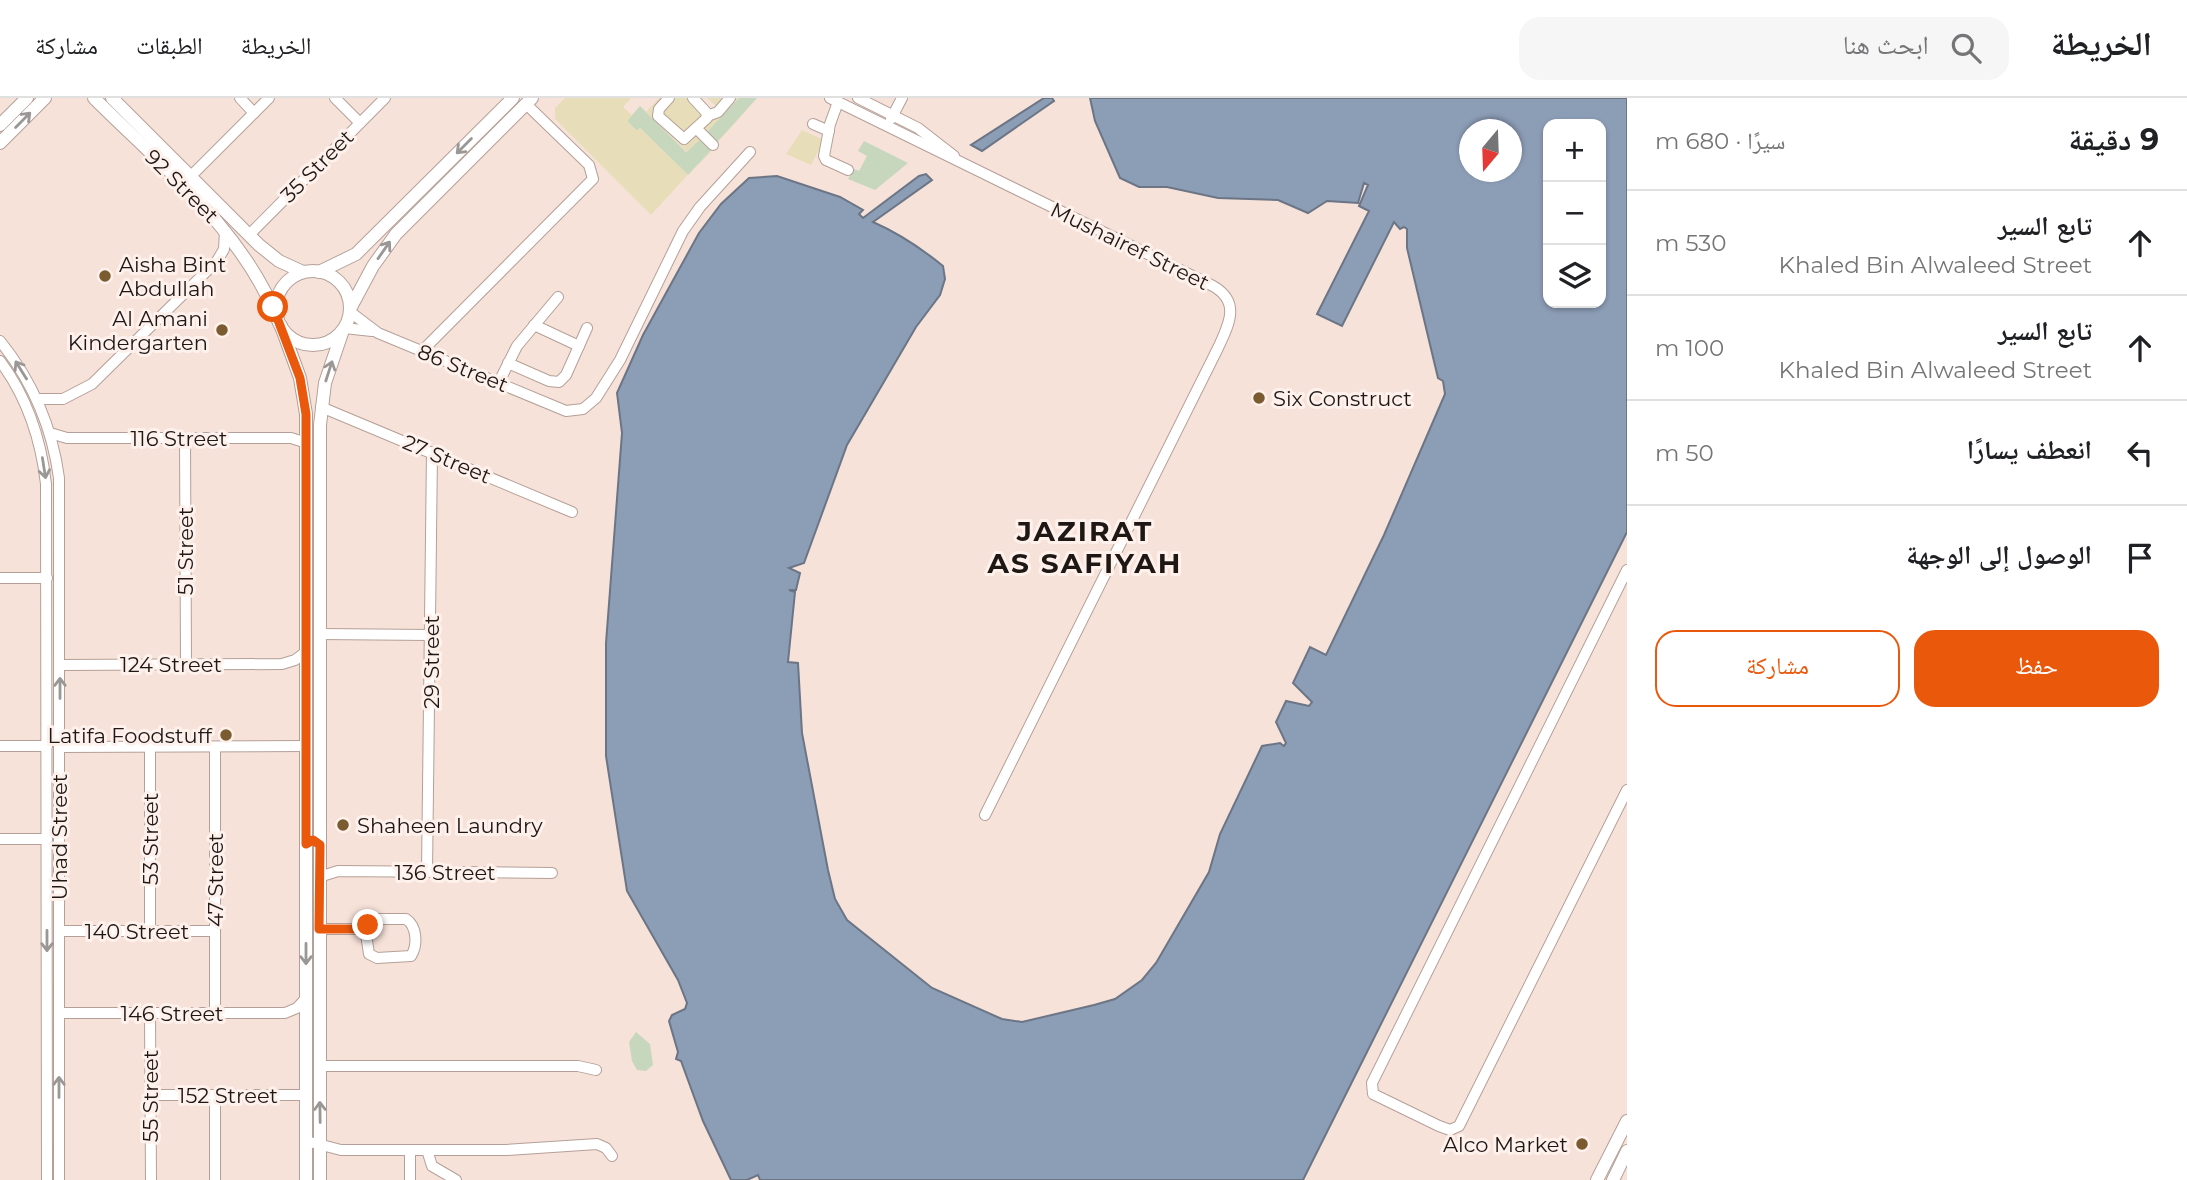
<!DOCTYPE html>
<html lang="ar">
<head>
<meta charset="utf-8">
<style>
  body { margin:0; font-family:Montserrat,"Noto Naskh Arabic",sans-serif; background:#f6f6f6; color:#202124; direction:rtl }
  .controls { position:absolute; right:21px; top:21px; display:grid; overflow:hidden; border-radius:14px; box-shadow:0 2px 5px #0004 }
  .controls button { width:63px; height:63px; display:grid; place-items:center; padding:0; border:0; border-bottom:2px solid #e0e0e0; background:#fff; color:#202124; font:35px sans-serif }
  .compass { position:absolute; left:1459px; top:21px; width:63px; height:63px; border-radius:50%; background:#fff; box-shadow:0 2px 5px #0004; rotate:199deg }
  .stop { position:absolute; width:21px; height:21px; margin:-16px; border:5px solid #ea580c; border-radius:50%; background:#fff }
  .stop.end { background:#ea580c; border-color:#fff; box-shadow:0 2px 7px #0008 }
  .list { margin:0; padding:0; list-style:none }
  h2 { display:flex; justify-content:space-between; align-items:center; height:91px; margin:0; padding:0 28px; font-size:30px }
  h2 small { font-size:23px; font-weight:400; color:#757577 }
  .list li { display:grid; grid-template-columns:46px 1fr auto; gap:21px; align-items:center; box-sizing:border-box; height:105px; padding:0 28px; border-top:2px solid #e0e0e0 }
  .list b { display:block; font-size:26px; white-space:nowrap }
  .list p { margin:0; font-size:23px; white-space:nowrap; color:#757577 }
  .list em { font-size:23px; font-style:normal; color:#757577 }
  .actions { display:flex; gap:14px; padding:21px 28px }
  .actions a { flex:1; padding:16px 0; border:2px solid #ea580c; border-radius:21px; text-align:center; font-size:24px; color:#ea580c }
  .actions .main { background:#ea580c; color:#fff }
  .icon { flex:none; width:38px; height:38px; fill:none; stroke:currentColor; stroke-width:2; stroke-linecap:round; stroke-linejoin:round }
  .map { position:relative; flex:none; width:1627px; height:1082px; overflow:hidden; direction:ltr }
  header { display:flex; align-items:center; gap:42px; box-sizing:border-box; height:98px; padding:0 35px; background:#fff; border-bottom:2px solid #e0e0e0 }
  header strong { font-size:33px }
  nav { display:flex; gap:38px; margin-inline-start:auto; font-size:24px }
  .search { width:490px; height:63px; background:#f6f6f6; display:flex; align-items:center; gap:18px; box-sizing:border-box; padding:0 24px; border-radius:21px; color:#757577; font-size:26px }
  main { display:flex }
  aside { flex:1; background:#fff }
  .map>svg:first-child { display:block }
</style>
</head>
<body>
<header>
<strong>الخريطة</strong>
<div class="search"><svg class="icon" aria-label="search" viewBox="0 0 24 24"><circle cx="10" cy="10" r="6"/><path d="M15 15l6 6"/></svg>ابحث هنا</div>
<nav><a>الخريطة</a><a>الطبقات</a><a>مشاركة</a></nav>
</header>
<main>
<aside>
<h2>9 دقيقة<small>سيرًا · 680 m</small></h2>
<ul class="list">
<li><svg class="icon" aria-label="ahead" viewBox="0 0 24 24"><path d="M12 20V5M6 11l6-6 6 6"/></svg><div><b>تابع السير</b><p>Khaled Bin Alwaleed Street</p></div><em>530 m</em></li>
<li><svg class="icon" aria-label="ahead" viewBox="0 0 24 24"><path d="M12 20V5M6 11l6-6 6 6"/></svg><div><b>تابع السير</b><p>Khaled Bin Alwaleed Street</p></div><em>100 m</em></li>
<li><svg class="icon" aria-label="left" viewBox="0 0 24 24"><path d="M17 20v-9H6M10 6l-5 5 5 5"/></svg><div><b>انعطف يسارًا</b></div><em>50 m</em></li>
<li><svg class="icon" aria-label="arrive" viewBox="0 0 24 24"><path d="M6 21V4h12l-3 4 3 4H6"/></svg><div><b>الوصول إلى الوجهة</b></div></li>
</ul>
<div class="actions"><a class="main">حفظ</a><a>مشاركة</a></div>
</aside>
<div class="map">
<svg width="1627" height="1082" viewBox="0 0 1627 1082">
  <rect width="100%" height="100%" fill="#f7e2d9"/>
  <g fill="#c6d7bd">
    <path d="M739,0h18l-43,48 -9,-12z"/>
    <path d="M640,8l46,46 13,-12 12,11 -23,24 -48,-47 -3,3 -10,-10z"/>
    <path d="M864,43l44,22 -33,27 -27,-11 6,-10 5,2 8,-15 -9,-5z"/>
    <path d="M636,934l14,12 3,21 -7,6 -9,-1 -5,-9 -3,-19z"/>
  </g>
  <g fill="#e7deb9">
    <path d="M565,0h66l-8,9 9,8 -5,6 9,10 4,-3 48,47 23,-25 -12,-10 -12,12 -41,-40 13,-14h36l17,16 6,-6 -11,-10h15l-4,5 2,2 7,-7h12l-34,36 9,11 44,-47 -107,117 -96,-96v-11z"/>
    <path d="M802,32l22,10 -13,25 -25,-11z"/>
  </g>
  <g fill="#8c9db6" stroke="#6b7585" stroke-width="2" fill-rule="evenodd">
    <path d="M1044,0h8l2,3 -72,50 -11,-6z"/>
    <path d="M1090,0h537v434l-324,648h-543l-2,-5 -11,5h-16l-28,-59 -22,-60 -5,-2 2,-7 -9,-31 3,-6 13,-6 2,-6 -9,-23 -51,-89 -21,-135v-113l16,-210 -5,-40 26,-58 56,-102 22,-29 28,-26 28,-2 63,21 23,13 -4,4 4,4 56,-42 7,-2 6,6 -59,42c25,11 48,26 70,44l2,13 -5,16 -24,32 -69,118 -43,118 -15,5 11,5 -4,17h-7l6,2 -7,70 10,1 4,70 26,137 7,29 12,21 85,68 70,31 20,3 72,-17 21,-6 27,-19 14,-17 53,-91 11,-38 42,-88 18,-3 4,3 2,-3 -10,-21 10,-21 23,5 3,-4 -19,-19 17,-36 16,8 58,-120 61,-141 -2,-13 -5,-3 -31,-130v-19l-3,-2 -4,2 -6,-7 -52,104 -25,-12 52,-103 -10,-5 9,-21 -4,-2 -6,20 -31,-2 -19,12 -30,-13 -60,-2 -51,-11h-28l-19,-9 -25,-57zM1601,26v179h-53v-179zM1470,32h42v42h-42z"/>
  </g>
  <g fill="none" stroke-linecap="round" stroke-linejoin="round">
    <g stroke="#b4a098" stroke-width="12">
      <g id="minor">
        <path d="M240,0l14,15"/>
        <path d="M335,0l25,25"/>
        <path d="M669,0l-10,11 -1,7 26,23 23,-21 -1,-6 -13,-14"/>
        <path d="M830,0l383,188c28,16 16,38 5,62l-233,467"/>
        <path d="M858,0l60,30 36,28"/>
        <path d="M838,4l-8,22 -6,32 2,4 22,10"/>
        <path d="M707,18l11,-4 12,-14"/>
        <path d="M891,21l11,-21"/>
        <path d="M813,26l16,7"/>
        <path d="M697,31l16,16"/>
        <path d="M191,78l78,-78"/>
        <path d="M249,137l136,-137"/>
        <path d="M349,213l29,22 188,78 17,-2 13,-11 24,-38 63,-129 17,-24 50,-55"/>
        <path d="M534,227l45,21"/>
        <path d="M344,230l28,3"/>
        <path d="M0,243c33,41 52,85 59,137v702"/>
        <path d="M422,253l171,-172 -4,-14 -63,-61"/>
        <path d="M0,263c27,36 41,79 46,123l1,696"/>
        <path d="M508,265l41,18 10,1 7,-7 21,-47"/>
        <path d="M499,284l18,-36 41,-49"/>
        <path d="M37,301h26l29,-15 125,-123 7,-12 1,-18"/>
        <path d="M321,309l251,105"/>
        <path d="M50,335l17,5h224l16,5"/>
        <path d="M185,340l1,226"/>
        <path d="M1627,472l-255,513 1,11 66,32 11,4 9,-4 168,-336"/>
        <path d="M0,480h47"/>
        <path d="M320,536l111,1"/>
        <path d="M60,567l222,-1 13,-4 12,-9"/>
        <path d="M0,648h47"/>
        <path d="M59,649l248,-1"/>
        <path d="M150,649v184"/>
        <path d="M0,741h47"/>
        <path d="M427,774l5,-420"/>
        <path d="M319,779l19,-6 214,2"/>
        <path d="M406,821c11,7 12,26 5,37l-34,2 -8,-4 -3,-20 4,-12 7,-3z"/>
        <path d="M319,831h48"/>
        <path d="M59,833h156"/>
        <path d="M59,915h226l12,-5 9,-10"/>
        <path d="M150,915l1,167"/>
        <path d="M215,915v-266"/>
        <path d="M319,968h259l18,4"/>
        <path d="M150,997h156"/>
        <path d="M306,1043l35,9h165l91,-6 9,4 6,8"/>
        <path d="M410,1052v30"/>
        <path d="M427,1052l5,16 24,14"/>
        <path d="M215,1082v-85"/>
      </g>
    </g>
    <g stroke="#b4a098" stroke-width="14">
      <g id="major">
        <path d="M94,0c68,68 148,131 184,222"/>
        <path d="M112,0l147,147 20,16 24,11"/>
        <path d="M0,27l27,-27"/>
        <path d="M0,45l45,-45"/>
        <circle cx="313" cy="210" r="37"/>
        <path d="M319,174l37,-18 157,-156"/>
        <path d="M350,211l23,-43 23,-32 136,-136"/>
        <path d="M281,228l19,52 6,36v766"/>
        <path d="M320,1082v-755l5,-42 18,-53"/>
        <path d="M1597,1082l30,-59"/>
        <path d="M1613,1082l14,-29"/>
      </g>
    </g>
    <use href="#minor" stroke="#fff" stroke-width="10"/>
    <use href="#major" stroke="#fff" stroke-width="12"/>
  </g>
  <defs><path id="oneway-shaft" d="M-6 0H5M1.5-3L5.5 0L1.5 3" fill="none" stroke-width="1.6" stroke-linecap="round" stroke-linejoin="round" transform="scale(1.75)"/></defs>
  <g stroke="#9a9795">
    <use href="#oneway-shaft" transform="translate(23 22) rotate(-45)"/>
    <use href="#oneway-shaft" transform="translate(464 48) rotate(135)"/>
    <use href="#oneway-shaft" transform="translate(384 152) rotate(-55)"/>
    <use href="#oneway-shaft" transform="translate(21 272) rotate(-122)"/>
    <use href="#oneway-shaft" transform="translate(329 273) rotate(-72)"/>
    <use href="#oneway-shaft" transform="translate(44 370) rotate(81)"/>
    <use href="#oneway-shaft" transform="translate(60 590) rotate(-90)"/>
    <use href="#oneway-shaft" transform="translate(47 843) rotate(90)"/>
    <use href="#oneway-shaft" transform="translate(306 856) rotate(90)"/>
    <use href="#oneway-shaft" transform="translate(59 989) rotate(-90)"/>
    <use href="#oneway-shaft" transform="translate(320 1014) rotate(-91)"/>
  </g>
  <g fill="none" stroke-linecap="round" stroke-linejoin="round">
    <path stroke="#ea580c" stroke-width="9" d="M273,209l27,71 6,36v430l7,-4 7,5 -1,84h48l1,-4"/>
  </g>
  <g fill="#7a5c30" stroke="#fef1ec" stroke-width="2.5">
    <circle cx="105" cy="178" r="7"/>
    <circle cx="222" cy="232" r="7"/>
    <circle cx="1259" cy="300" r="7"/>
    <circle cx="226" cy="637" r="7"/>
    <circle cx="343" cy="727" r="7"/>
    <circle cx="1582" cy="1046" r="7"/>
  </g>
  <g text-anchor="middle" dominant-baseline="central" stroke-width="6" stroke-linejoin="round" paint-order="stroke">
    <g font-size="21" fill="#1e1714" stroke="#fef1ec">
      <text transform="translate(317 68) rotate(-45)">35 Street</text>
      <text transform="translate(182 88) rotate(45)">92 Street</text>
      <text transform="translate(1130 148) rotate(26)">Mushairef Street</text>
      <text transform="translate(463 270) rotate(22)">86 Street</text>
      <text x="179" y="340">116 Street</text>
      <text transform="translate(447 361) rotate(23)">27 Street</text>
      <text transform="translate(185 453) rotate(-90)">51 Street</text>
      <text transform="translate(431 564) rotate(-90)">29 Street</text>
      <text x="171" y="566">124 Street</text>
      <text transform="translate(59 739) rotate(-90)">Uhad Street</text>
      <text transform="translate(150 741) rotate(-90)">53 Street</text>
      <text x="445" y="774">136 Street</text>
      <text transform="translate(215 782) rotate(-90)">47 Street</text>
      <text x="137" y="833">140 Street</text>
      <text x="172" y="915">146 Street</text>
      <text x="228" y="997">152 Street</text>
      <text transform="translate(150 998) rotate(-90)">55 Street</text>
    </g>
    <g font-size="21" fill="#1e1714" stroke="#fef1ec" text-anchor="start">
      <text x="119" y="166">Aisha Bint<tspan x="119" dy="24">Abdullah</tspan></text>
      <text x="208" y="220" text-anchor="end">Al Amani<tspan x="208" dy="24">Kindergarten</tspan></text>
      <text x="1273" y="300">Six Construct</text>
      <text x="212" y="637" text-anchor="end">Latifa Foodstuff</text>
      <text x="357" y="727">Shaheen Laundry</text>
      <text x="1568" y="1046" text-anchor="end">Alco Market</text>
    </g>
    <g font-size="28" font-weight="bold" letter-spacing="2" fill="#1e1714" stroke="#fef1ec">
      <text x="1085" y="433">JAZIRAT<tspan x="1085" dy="32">AS SAFIYAH</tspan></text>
    </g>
  </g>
</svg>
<div class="controls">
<button>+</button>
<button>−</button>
<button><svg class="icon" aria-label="layers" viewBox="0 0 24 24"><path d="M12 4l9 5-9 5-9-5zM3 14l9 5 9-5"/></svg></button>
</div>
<svg class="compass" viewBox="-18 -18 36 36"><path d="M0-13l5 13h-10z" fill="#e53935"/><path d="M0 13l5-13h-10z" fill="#757577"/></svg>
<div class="stop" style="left:273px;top:209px"></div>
<div class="stop end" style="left:368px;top:827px"></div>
</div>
</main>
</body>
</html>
